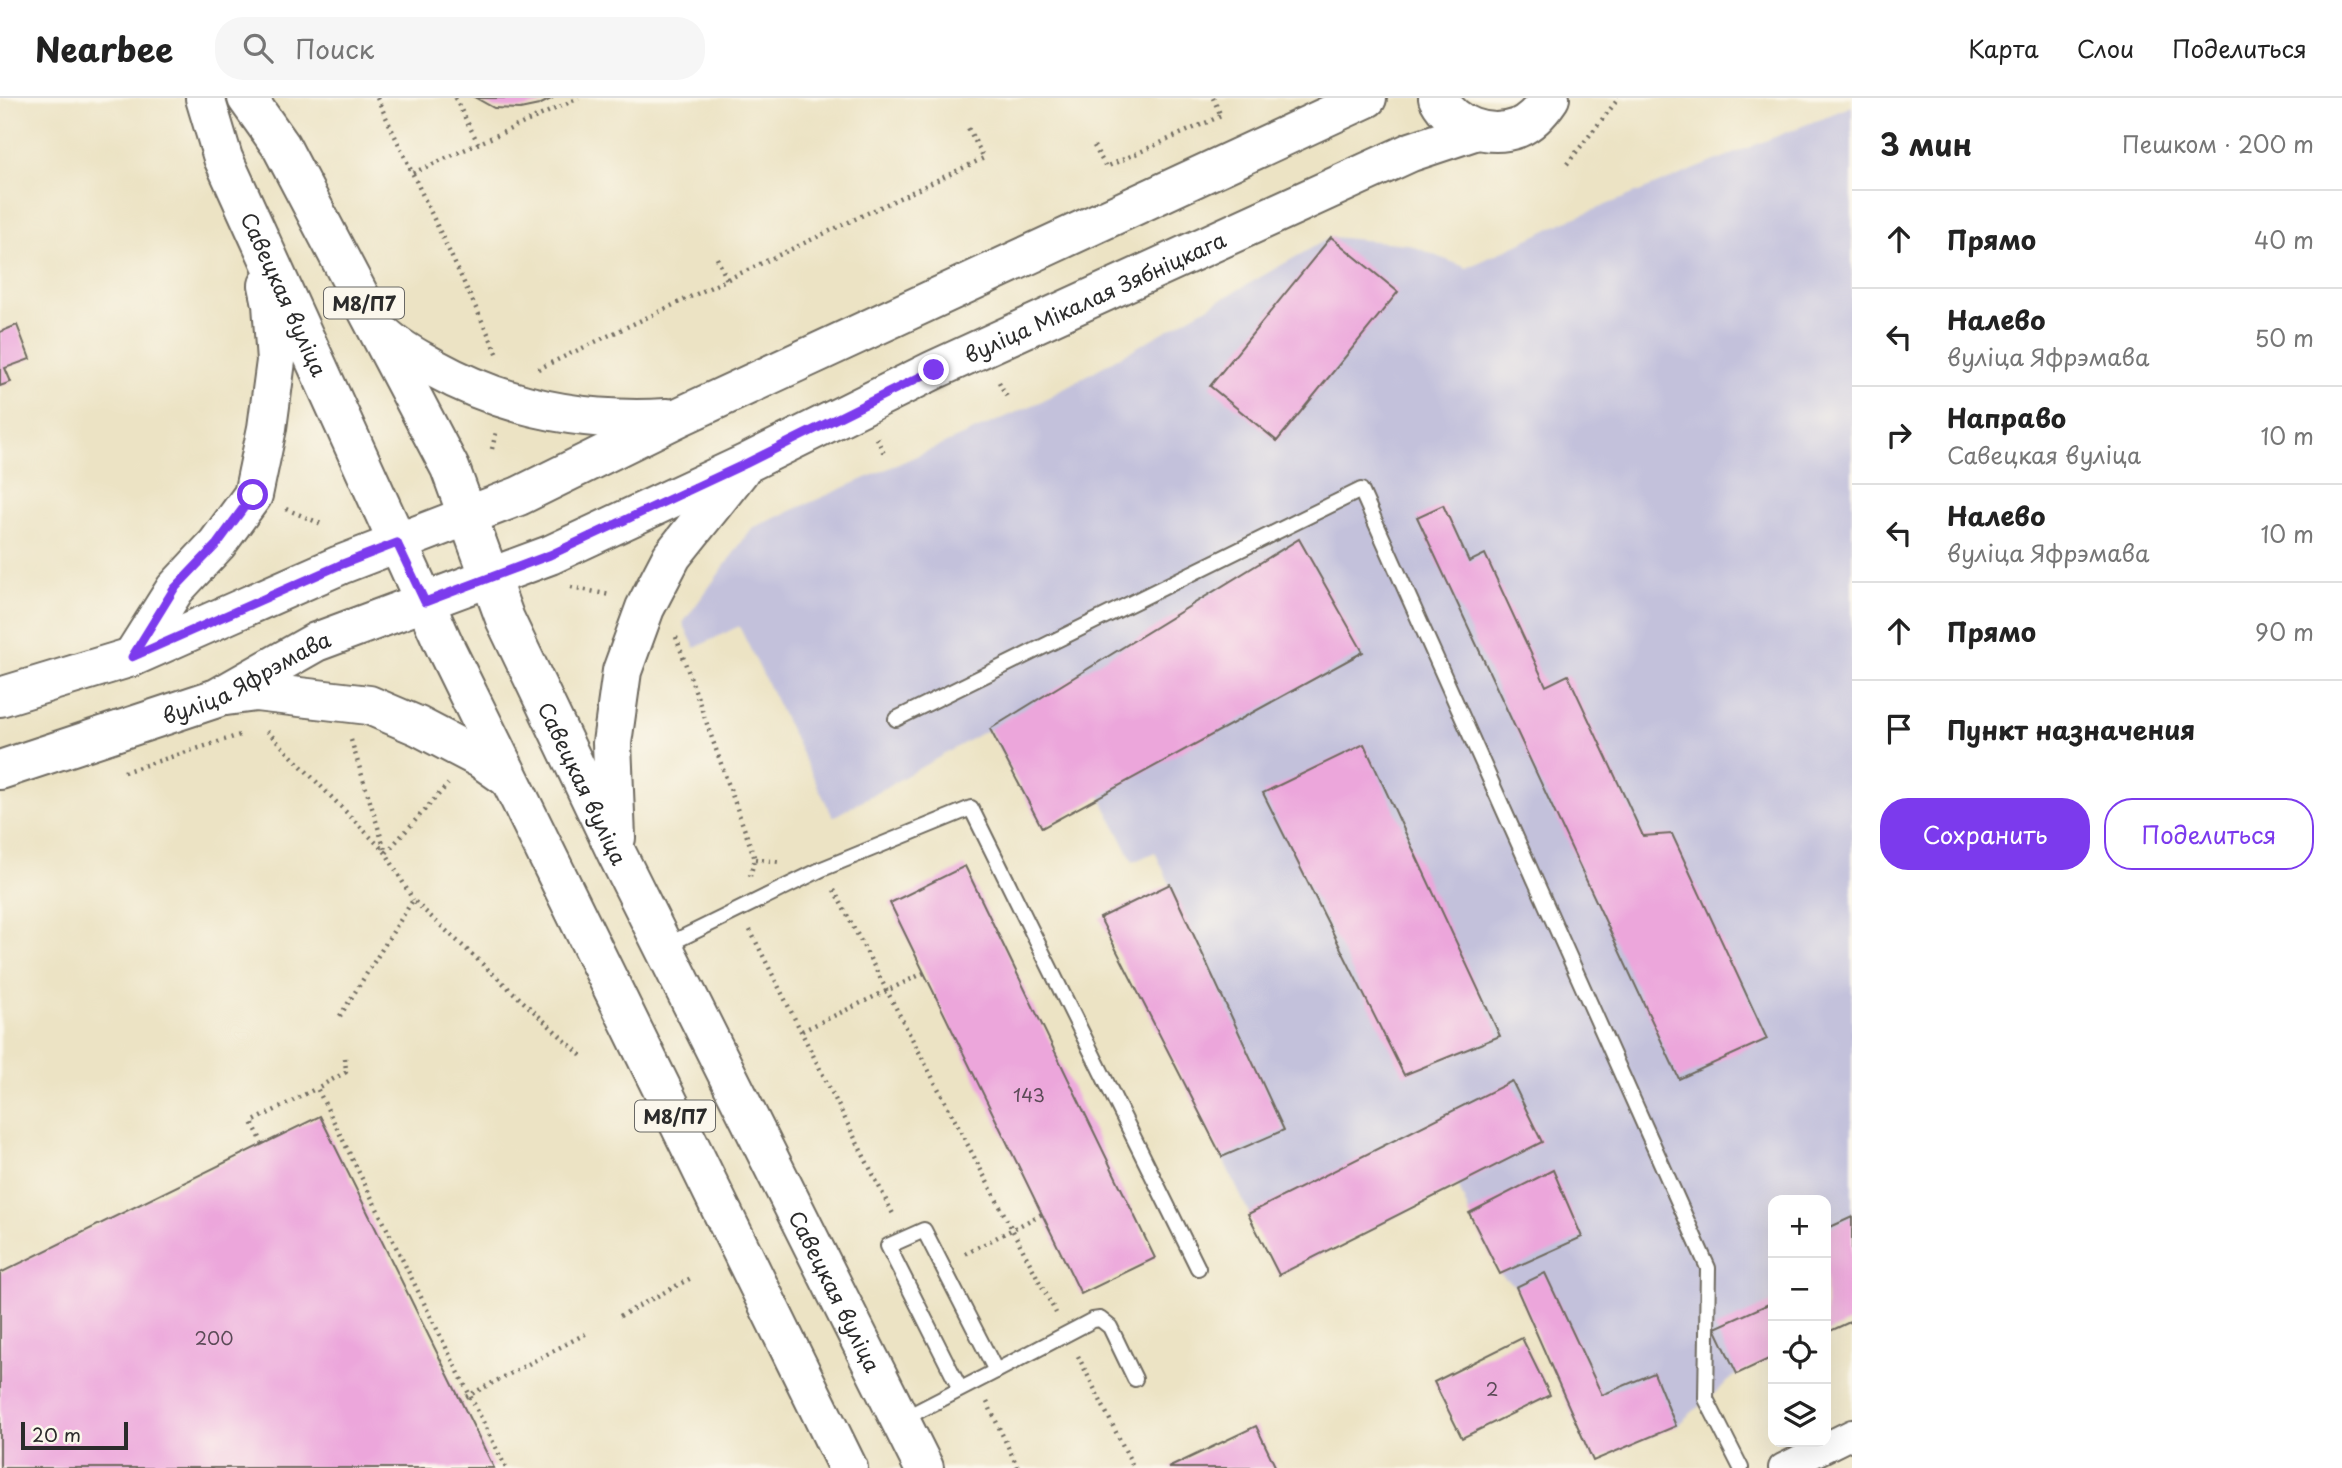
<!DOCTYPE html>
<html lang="ru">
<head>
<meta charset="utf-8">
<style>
  body { margin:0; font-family:"Playpen Sans",sans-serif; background:#f6f6f6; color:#222 }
  .controls { position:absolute; right:21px; bottom:21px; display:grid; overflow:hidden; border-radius:14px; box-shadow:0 7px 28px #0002 }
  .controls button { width:63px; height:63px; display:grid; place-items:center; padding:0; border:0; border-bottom:2px solid #e0e0e0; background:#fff; color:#222; font:35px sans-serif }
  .scale { position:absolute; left:21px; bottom:18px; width:107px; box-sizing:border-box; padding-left:7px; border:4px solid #2b2b2b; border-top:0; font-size:19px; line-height:24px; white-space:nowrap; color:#2b2b2b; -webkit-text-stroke:5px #fbf7ec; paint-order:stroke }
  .stop { position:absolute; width:21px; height:21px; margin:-16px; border:5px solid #7c3aed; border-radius:50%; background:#fff }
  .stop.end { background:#7c3aed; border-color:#fff; box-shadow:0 2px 7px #0008 }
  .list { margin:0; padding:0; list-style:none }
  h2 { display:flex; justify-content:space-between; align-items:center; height:91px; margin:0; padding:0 28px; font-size:30px }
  h2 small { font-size:23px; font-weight:400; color:#767676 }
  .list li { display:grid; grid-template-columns:46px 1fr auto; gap:21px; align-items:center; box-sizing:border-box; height:98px; padding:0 28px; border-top:2px solid #e0e0e0 }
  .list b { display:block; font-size:26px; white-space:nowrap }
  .list p { margin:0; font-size:23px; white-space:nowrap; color:#767676 }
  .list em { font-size:23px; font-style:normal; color:#767676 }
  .actions { display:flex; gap:14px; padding:21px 28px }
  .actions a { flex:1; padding:16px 0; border:2px solid #7c3aed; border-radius:28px; text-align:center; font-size:24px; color:#7c3aed }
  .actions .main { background:#7c3aed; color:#fff }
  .icon { flex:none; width:38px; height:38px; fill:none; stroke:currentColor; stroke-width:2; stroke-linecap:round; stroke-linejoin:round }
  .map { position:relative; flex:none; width:1852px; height:1370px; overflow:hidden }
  header { display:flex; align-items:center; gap:42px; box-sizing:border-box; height:98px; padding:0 35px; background:#fff; border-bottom:2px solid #e0e0e0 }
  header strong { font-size:33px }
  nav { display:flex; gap:38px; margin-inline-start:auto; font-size:24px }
  .search { width:490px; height:63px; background:#f6f6f6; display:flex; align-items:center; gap:18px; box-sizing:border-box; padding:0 24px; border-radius:28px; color:#767676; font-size:26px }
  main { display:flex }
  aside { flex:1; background:#fff }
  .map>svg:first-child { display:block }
</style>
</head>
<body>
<header>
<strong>Nearbee</strong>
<div class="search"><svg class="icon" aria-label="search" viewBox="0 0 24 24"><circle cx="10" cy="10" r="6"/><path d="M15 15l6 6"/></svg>Поиск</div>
<nav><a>Карта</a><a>Слои</a><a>Поделиться</a></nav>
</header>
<main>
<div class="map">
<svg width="1852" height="1370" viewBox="0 0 1852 1370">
  <rect width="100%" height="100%" fill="#fbf7ec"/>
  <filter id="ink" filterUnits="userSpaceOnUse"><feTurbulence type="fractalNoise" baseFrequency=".0143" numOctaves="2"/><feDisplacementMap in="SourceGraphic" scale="14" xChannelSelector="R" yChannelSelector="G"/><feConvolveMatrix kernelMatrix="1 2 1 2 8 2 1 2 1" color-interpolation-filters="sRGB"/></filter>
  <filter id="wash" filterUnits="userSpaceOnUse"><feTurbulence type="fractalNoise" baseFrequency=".00686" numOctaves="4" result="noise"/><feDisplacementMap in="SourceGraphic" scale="28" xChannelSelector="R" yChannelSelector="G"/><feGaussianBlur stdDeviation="1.57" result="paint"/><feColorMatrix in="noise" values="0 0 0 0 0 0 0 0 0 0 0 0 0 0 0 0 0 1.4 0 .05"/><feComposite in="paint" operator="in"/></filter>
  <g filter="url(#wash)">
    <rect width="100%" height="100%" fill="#ece3c4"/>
    <path fill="#c3c1db" d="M1852,8v1215l-26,12v-133h-53v157l-36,17 -61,52 -83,35 -77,-174 -16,-13 -31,-61 -11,-28 -179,90 -57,-118 62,-28 -129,-277 -22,10 -33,-66 -58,32 -53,-99 -156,88 -94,-191 -44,22 -12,-25 69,-95 288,-126 291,-165 76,7 60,24 97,-46z"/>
    <g id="blocks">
      <g fill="#eca6db">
        <path d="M476,0h77l-14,7 -19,4 -26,-1z"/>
        <path d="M1331,139l67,55 -121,149 -67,-55z"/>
        <path d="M17,227l13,34 -25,9 6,14 -11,4v-54z"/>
        <path d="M1443,407l26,57 16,-8 61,132 22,-11 75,161 29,-2 95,205 -88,40 -262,-562z"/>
        <path d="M1299,441l64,113 -321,176 -52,-99z"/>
        <path d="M1364,646l136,292 -96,39 -141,-282z"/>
        <path d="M965,768l190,392 -74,36 -191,-391z"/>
        <path d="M1170,786l114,246 -62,27 -122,-239z"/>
        <path d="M1512,983l30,61 -263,133 -31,-61z"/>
        <path d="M320,1018l174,352h-494v-195z"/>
        <path d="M1553,1072l29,67 -82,37 -31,-61z"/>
        <path d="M1852,1119v104l-26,12v-104z"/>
        <path d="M1545,1175l57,122 52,-22 22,53 -83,35 -77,-174z"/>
        <path d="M1773,1204v55l-36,17 -22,-46z"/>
        <path d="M1522,1240l28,57 -88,43 -28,-56z"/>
        <path d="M1256,1328l20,42h-108z"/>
      </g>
    </g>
  </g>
  <g filter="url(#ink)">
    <use href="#blocks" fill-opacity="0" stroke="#6f6b61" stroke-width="2"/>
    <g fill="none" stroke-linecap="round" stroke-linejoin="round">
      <g stroke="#6f6b61" stroke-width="18">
        <g id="lane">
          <path d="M896,621l465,-229 347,778 -2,131 35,69"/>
          <path d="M665,848l157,-77 149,-61 227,460"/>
          <path d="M996,1273l97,-51 7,-1 10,8 25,52"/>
          <path d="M901,1322l95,-49 -72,-141 -36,16 72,143"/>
        </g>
      </g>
      <g stroke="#6f6b61" stroke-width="32">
        <path id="street" d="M1783,1370l69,-34"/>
      </g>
      <g stroke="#6f6b61" stroke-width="42">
        <g id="primary">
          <path id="s1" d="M205,0l18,60 223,491 402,819"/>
          <path id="s2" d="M247,0l34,48 169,322 55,151 112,235 307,614"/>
          <path d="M1438,0c15,28 50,41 80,30 14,-6 24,-18 32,-30"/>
          <path d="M385,238c15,14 32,22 49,32 72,40 151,55 233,50"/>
          <path d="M132,559l43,-68 42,-45 36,-49 14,-67 9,-67 -4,-57 -4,-19"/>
          <path d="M226,598l30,-4 113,13 49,21 63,33 27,19"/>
          <path d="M0,599l132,-40 208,-92 179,-69 160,-79 688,-319"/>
          <path id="s3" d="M0,672l217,-72 99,-56 234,-87 195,-91 189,-94 477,-218 66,-22"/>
          <path d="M616,740l-4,-95 10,-72 23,-63 27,-52 67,-84"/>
        </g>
      </g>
      <g stroke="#6f6b61" stroke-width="4.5" stroke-dasharray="2 5" stroke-linecap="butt">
        <path d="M377,0l122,259"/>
        <path d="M455,0l23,45"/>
        <path d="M1094,48l12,21 115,-51 -8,-18"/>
        <path d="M1567,66l52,-66"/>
        <path d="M413,75l166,-75"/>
        <path d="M717,160l10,22"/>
        <path d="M538,271l446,-211 -18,-34"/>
        <path d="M999,284l8,15"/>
        <path d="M877,340l7,16"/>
        <path d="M492,351l4,-17"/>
        <path d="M286,411l38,16"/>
        <path d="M571,489l39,8"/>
        <path d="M676,539l79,222 -5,17"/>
        <path d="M267,633l119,122 27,47"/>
        <path d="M351,642l35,113 62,-69"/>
        <path d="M124,674l119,-38"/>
        <path d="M755,761l24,3"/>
        <path d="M834,792l222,423"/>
        <path d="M750,832l144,286"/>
        <path d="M340,918l73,-116 169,156"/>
        <path d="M802,933l122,-58"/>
        <path d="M345,960l1,14 -29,16 189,380"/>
        <path d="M263,1046l-11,-22 65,-34"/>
        <path d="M965,1156l77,-40"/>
        <path d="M620,1218l71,-38"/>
        <path d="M1078,1258l56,112"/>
        <path d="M460,1302l129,-68"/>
        <path d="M987,1304l31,66"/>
      </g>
      <use href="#lane" stroke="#fff" stroke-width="14"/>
      <use href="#street" stroke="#fff" stroke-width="28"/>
      <use href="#primary" stroke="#fff" stroke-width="38"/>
    </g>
  </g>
  <g fill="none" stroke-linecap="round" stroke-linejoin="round" filter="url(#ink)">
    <path stroke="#7c3aed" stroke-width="9" d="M253,397l-36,49 -43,45 -42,68 208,-92 57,-22 28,59 125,-47 195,-91 189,-94"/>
  </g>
  <g text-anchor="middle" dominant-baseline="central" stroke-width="5" stroke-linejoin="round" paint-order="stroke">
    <g font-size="18" fill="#5b4a57">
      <text x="1029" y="996">143</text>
      <text x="214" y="1239">200</text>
      <text x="1492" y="1290">2</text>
    </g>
    <g fill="#fbf7ec" stroke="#696865" stroke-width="2">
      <rect x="324" y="189.5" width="80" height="31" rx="5"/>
      <rect x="635" y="1002.5" width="80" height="31" rx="5"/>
    </g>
    <g font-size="19" font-weight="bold" fill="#2b2b2b">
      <text x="364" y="205">М8/П7</text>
      <text x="675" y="1018">М8/П7</text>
    </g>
    <g font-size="21" fill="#2b2b2b" stroke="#fbf7ec">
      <text stroke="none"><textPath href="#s1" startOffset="212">Савецкая вуліца</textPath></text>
      <text stroke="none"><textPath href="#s3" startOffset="1195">вуліца Мікалая Зябніцкага</textPath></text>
      <text stroke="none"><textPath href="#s3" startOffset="264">вуліца Яфрэмава</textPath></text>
      <text stroke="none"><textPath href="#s2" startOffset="765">Савецкая вуліца</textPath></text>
      <text stroke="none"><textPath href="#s2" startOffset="1332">Савецкая вуліца</textPath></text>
    </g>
  </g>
</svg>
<div class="controls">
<button>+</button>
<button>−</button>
<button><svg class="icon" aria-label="locate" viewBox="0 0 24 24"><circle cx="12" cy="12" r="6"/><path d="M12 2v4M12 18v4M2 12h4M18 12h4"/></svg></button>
<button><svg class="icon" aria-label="layers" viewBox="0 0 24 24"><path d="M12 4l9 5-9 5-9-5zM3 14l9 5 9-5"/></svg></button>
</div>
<div class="scale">20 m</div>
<div class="stop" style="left:253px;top:397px"></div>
<div class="stop end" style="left:934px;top:272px"></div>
</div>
<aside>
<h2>3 мин<small>Пешком · 200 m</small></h2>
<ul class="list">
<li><svg class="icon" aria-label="ahead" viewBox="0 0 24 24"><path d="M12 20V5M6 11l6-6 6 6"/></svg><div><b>Прямо</b></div><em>40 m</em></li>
<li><svg class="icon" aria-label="left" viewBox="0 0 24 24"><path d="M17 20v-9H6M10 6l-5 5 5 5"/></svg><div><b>Налево</b><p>вуліца Яфрэмава</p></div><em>50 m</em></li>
<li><svg class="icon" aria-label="right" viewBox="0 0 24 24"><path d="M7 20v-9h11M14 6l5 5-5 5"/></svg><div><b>Направо</b><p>Савецкая вуліца</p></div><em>10 m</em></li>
<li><svg class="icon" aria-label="left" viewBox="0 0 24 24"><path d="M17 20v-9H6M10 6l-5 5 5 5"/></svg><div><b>Налево</b><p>вуліца Яфрэмава</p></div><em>10 m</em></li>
<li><svg class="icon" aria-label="ahead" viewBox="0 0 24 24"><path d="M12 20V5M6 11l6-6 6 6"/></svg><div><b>Прямо</b></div><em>90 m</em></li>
<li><svg class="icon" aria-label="arrive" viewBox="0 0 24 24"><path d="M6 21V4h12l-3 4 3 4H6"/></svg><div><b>Пункт назначения</b></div></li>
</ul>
<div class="actions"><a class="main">Сохранить</a><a>Поделиться</a></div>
</aside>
</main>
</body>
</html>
